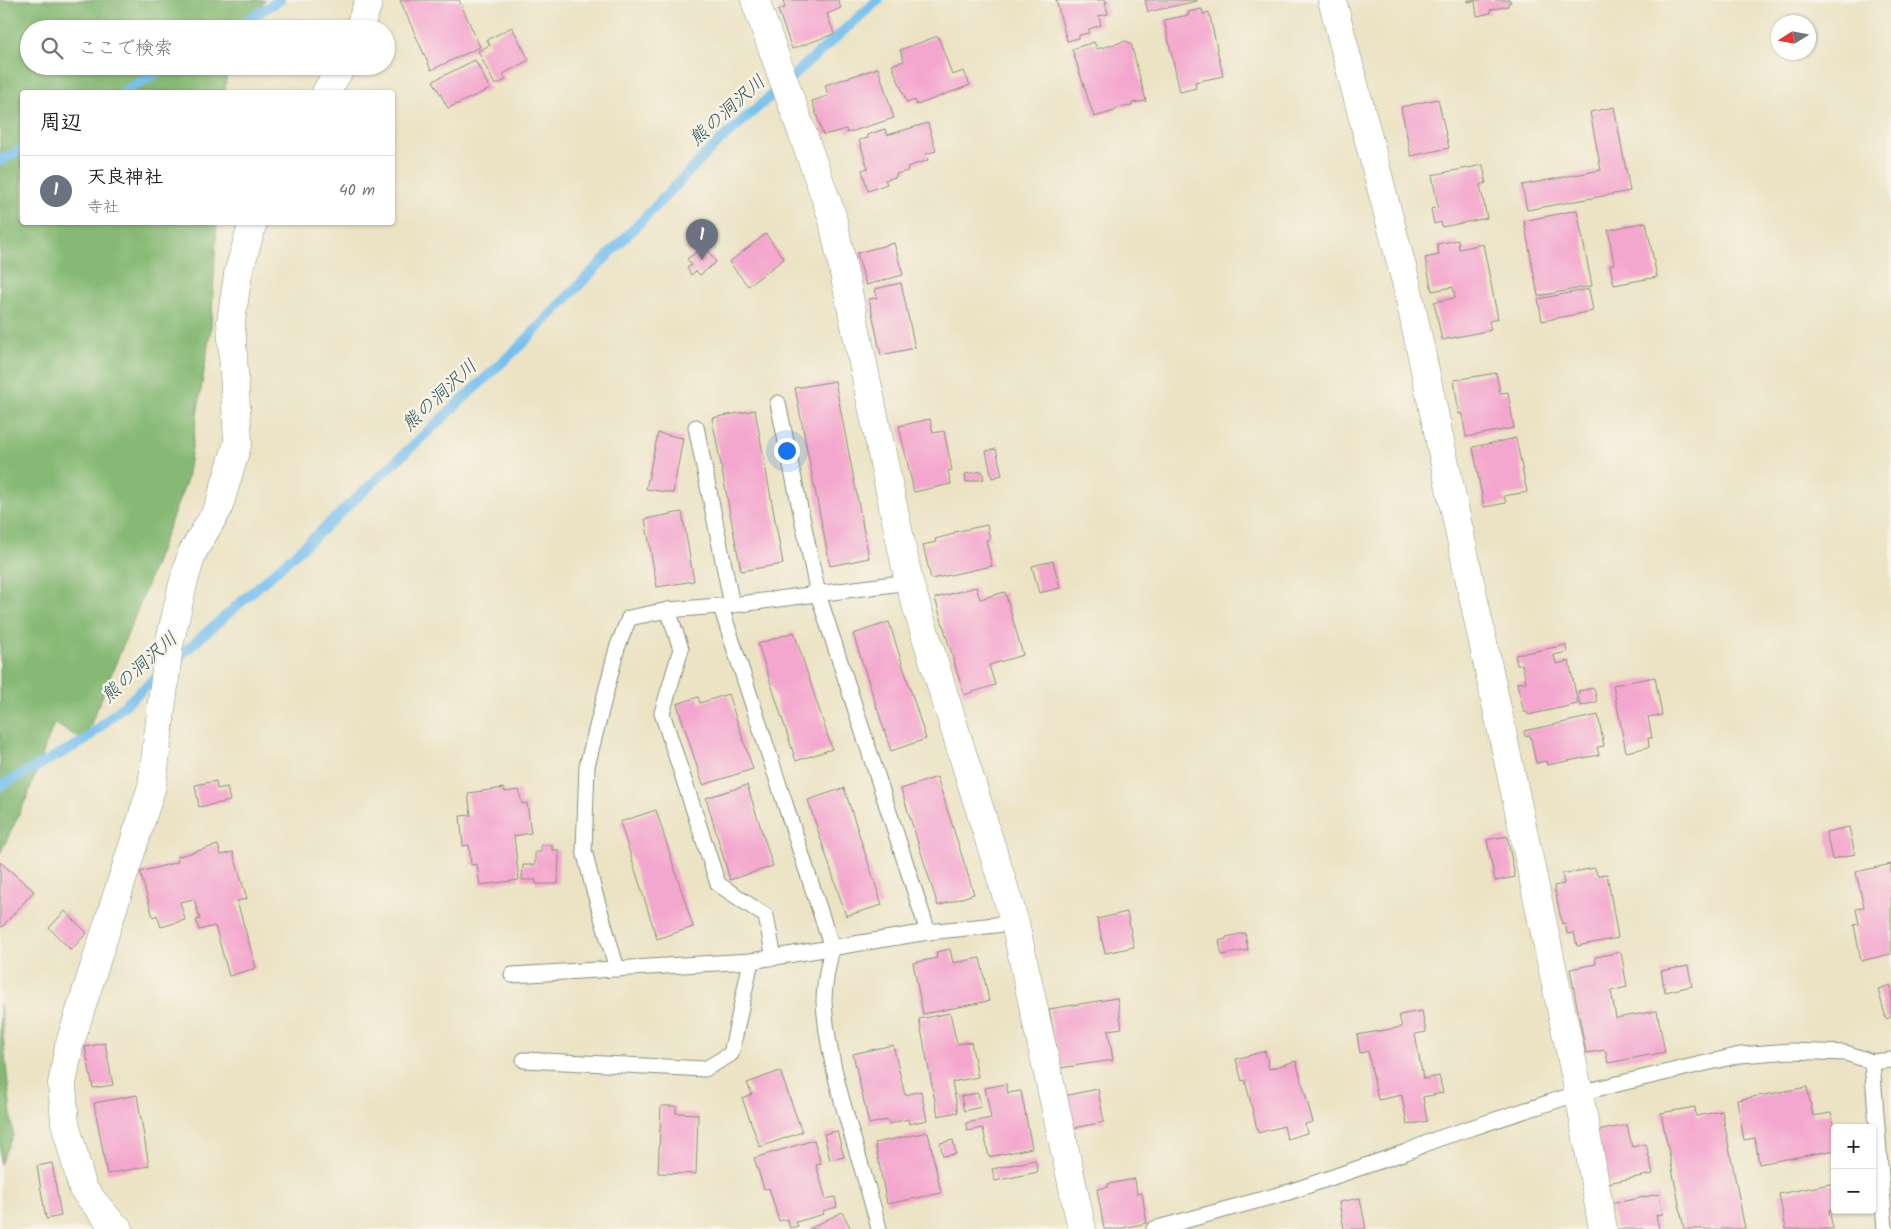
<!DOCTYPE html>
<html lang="ja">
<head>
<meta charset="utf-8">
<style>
  body { margin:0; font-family:Kalam,"Klee One",sans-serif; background:#f6f6f6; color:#202124 }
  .controls { position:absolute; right:15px; bottom:15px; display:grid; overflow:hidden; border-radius:5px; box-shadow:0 1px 4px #0004 }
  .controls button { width:45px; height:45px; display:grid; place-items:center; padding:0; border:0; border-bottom:1px solid #e0e0e0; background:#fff; color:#202124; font:25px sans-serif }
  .compass { position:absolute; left:1771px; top:15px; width:45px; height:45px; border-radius:50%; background:#fff; box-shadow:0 1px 4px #0004; rotate:259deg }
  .you { position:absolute; left:786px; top:450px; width:18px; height:18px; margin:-12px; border:4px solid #fff; border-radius:50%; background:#1a73e8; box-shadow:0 0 0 8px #1a73e833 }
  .badge { display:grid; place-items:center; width:32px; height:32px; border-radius:50%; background:#c8321e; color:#fff; font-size:16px; font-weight:700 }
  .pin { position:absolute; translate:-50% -41px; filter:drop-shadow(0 1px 2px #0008) }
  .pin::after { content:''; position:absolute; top:26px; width:18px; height:15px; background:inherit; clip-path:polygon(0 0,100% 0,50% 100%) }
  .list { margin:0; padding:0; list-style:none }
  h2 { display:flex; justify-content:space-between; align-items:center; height:65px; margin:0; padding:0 20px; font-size:21px }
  h2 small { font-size:16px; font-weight:400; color:#757577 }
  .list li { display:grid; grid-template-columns:32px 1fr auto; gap:15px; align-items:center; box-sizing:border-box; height:70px; padding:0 20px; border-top:1px solid #e0e0e0 }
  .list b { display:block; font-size:19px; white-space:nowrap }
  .list p { margin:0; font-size:16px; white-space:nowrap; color:#757577 }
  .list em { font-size:16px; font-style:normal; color:#757577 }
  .icon { flex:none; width:28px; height:28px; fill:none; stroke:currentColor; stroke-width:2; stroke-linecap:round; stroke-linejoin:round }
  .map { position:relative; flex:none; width:1891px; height:1229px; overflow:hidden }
  .search { position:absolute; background:#fff; box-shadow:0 1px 4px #0004; left:20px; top:20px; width:375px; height:55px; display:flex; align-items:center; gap:12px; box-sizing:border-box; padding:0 18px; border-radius:28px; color:#757577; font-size:19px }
  .panel { position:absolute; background:#fff; box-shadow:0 1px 4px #0004; left:20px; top:90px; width:375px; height:135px; border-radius:5px }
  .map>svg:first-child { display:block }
</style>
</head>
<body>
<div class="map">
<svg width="1891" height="1229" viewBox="0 0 1891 1229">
  <rect width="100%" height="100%" fill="#f7f3e8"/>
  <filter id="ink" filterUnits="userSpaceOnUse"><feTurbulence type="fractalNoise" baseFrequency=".02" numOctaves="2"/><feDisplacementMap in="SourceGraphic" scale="10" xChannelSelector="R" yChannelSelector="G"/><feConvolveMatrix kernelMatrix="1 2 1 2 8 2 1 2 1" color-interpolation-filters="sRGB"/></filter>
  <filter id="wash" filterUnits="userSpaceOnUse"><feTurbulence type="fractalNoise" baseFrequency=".0096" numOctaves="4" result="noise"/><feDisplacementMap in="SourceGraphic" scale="20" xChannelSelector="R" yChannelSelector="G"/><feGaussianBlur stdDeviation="1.12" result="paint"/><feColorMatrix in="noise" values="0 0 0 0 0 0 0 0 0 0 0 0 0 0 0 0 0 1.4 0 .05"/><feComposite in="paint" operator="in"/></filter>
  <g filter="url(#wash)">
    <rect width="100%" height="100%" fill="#ece3c4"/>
    <g fill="#86b974" stroke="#527b54">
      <path d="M0,0h265l-21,29h-215v37h198l-2,26h-203v130l195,1 -6,104 -24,152 -50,132 -53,130 -30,-18 -27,74 -27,57z"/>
      <path d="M0,1004l13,131 -13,29z"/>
    </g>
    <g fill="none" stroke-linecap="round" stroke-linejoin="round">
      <g stroke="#76c0ef" stroke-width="10">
        <path d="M232,29l48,-29"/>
        <path d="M123,92l46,-26"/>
        <path d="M0,161l22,-12"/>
        <path d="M172,663l148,-131 202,-188 189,-195 167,-149"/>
        <path d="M0,786l84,-45 76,-67"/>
      </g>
    </g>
    <g id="blocks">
      <g fill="#f4a7ce">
        <path d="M400,0h59l21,47 -49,23z"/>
        <path d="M783,0h55l3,8 -14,6 7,20 -42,15 -14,-39 7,-2z"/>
        <path d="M1056,0h50l1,3h-2l3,11 -9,2 2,9 -12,4v4l-10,2v3l-12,3z"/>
        <path d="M1145,0h52v1l-49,11z"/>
        <path d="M1468,0h42l1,2 -3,1v3l-18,4 1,3 -14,3 -2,-15 -7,1z"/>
        <path d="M1202,9l1,5 6,-2 14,64 -28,6 1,6 -16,4 -16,-72 25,-5 -1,-3z"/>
        <path d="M512,27l17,33 -26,14 3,6 -11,5 -17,-34 12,-6 -3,-5z"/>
        <path d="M938,36l14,39 12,-4 6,14 -53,20 -2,-5 -8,3 -15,-38 12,-4 -4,-11z"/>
        <path d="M1126,41l5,3 15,57 -14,2v3l-16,2 -1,3 -21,6 -22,-68 22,-7 3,7z"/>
        <path d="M475,60l15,29 -42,19 -15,-27z"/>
        <path d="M878,68l16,50 -47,15 -1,-4 -23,6 -11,-34 16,-5 -3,-11z"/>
        <path d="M1438,99l11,49 -38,8 -10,-49z"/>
        <path d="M1614,107l16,84 -103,19 -5,-25 79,-15 -11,-58z"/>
        <path d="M928,123l8,28 -10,3 2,6 -21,7 1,4 -12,3v3l-11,3 2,4 -19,7 -6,-21 6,-2 -9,-28 9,-2 -1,-3 18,-6 2,6z"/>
        <path d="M1483,165l3,18 -6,2 7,33 -45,9 -1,-5 -7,2 -3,-15 7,-2 -6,-32z"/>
        <path d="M1577,210l15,76 -54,10 -14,-75z"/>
        <path d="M1646,222l11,55 -43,8 -4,-20 4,-1 -6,-34z"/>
        <path d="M766,234l18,25 -36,27 -19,-24z"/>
        <path d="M1458,240l1,9 24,-5 15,75 -9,2 2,9 -49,10 -8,-38 21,-4 -2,-11 -21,4 -7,-33 14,-3 -2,-11z"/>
        <path d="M894,243l9,32 -37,10 -9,-32z"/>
        <path d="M705,246l11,16 -16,13 -4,-4 -5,4 -4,-7 5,-3 -5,-6z"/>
        <path d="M901,283l14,65 -34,7 -12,-56 8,-1 -2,-9z"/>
        <path d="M1589,289l4,22 -51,10 -4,-22z"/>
        <path d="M1496,373l4,20 8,-1 6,36 -48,9 -4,-23h-3l-5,-34z"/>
        <path d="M835,381l34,177 -39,8 -35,-178z"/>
        <path d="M755,410l28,154 -42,7 -29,-153z"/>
        <path d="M930,419l3,14 11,-2 8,39 -4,1 3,13 -37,8 -15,-66z"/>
        <path d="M658,433l25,5 -10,55 -27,-4z"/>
        <path d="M1516,438l11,54 -23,4 2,7 -22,4 -11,-60z"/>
        <path d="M996,449l6,26 -10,3 -6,-27z"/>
        <path d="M982,471l2,8 -18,3 -1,-8z"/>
        <path d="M682,512l12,69 -37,6 -12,-68z"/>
        <path d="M987,525l3,14 -4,1 6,26 -61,13 -8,-34 13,-3 -1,-3 19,-5v-2z"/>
        <path d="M1053,561l7,27 -21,5 -7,-27z"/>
        <path d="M976,587l4,12 25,-7 18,63 -34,10 6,20 -31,10 -29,-97z"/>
        <path d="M889,622l37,117 -35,12 -38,-117z"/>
        <path d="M794,632l38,117 -36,12 -38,-117z"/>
        <path d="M1566,645l1,7 -13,3 2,9 13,-3 9,43 -50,11 -1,-3h-3l-7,-29 9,-1 -4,-18 -5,1 -2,-10z"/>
        <path d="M1655,677l7,38 -14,2 4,21h-4l1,9 -23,5 -13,-67z"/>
        <path d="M1594,688l3,14 -17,4 -2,-15z"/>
        <path d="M728,694l25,75 -50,16 -26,-81 21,-7 2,6z"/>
        <path d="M1598,715l6,31 -7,1 2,8 -52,10 -1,-4 -10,2 -6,-28 -5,1 -1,-5z"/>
        <path d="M937,777l37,117 -36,12 -37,-117z"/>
        <path d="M216,781l1,8 10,-2 3,14 -31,6 -4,-22z"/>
        <path d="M747,785l26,81 -43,14 -24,-82z"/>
        <path d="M504,788l1,4 14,-2 3,14 5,-1 4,30 -17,3 5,44 -39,5 -3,-21 -6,1 -2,-20 -6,1 -3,-30 11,-1 -3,-22z"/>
        <path d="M844,788l38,117 -36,11 -38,-116z"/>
        <path d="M656,810l37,117 -36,12 -37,-117z"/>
        <path d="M1849,827l6,27 -23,5 -6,-27z"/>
        <path d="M1507,836l8,41 -20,4 -8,-41z"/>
        <path d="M218,845l3,10 12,-3 14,47 -10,2 19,67 -27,8 -14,-50 -16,4 -3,-10 4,-1 -6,-20 -14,3 5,18 -24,7 -4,-12 -4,2 -13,-45 38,-10 -2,-5z"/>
        <path d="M541,845h11v5h7l-1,34h-22v-4h-14l1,-15h12v-13h6z"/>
        <path d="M0,862l34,29 -32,36 -2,-1z"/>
        <path d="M1891,864v90l-30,7 -7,-36 5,-1 -3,-15 8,-2 -8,-35z"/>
        <path d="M1595,868l2,7 10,-1 11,64 -41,8 -3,-13 -7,1 -2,-11 -3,1 -8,-38 10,-2 -2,-10z"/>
        <path d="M65,911l22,22 -16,17 -22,-22z"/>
        <path d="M1127,912l7,35 -29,6 -8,-34z"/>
        <path d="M1245,933l3,17 -26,5 -3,-14 7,-2v-2z"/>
        <path d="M950,949l3,14 27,-5 9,43 -66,13 -10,-51 24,-5 -1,-6z"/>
        <path d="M1621,952l6,35 -16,4 5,27 41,-7 8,41 -57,11 -3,-13 -19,3 -16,-84 26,-5 -1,-7z"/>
        <path d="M1688,966l4,20 -27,6 -4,-21z"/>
        <path d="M1891,985v32l-5,2 -8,-30z"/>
        <path d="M1117,998l5,30 -14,2 5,30 -53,8 -11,-59z"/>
        <path d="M1422,1011l4,21 -11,2 8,45 16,-3 4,17 -20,4 4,24 -20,4 -5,-30 -24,5 -10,-49 -8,2 -3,-18 45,-8 -3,-12z"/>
        <path d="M950,1013l7,31 14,-2 7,35 -26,5 6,30 -20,4 -19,-97z"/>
        <path d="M105,1043l8,42 -20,3 -8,-41z"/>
        <path d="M893,1045l12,50 16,-4 6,29 -18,4 -1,-5 -19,5 -1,-4 -19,4 -16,-70z"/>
        <path d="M1265,1051l4,18 27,-8 17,61 -8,2 2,9 -20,6 -3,-13 -26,7 -13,-53 -3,1 -6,-22z"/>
        <path d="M780,1071l22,61 -42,15 -18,-49 10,-4 -5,-11z"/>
        <path d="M1006,1084l2,9 13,-2 11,57 -43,9 -6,-29 -16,3 -1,-8 25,-5 -6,-30z"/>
        <path d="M1807,1087l6,29 18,-3 4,22v15l-76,14 -4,-26 -11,2 -7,-40z"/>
        <path d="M1098,1089l6,33 -35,7 -6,-33z"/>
        <path d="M978,1093l3,14 -17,4 -3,-15z"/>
        <path d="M137,1095l12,71 -42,8 -13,-71z"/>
        <path d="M661,1106h15v7l22,1 -2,60 -38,-1z"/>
        <path d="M1695,1107l1,9 26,-5 23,118h-61l-23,-116z"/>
        <path d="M1627,1125l5,22 14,-3 7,30 -46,9 -10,-52z"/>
        <path d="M837,1131l7,26 -14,3 -6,-26z"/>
        <path d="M928,1132l13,61 -54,11 -12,-61z"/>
        <path d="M814,1140l7,24 -5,1 10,34 9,-2 2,10 -14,4 1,3 -28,8 2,4 -8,2 -3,-9 -8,2 -10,-33 -5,1 -10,-31z"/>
        <path d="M953,1140l3,14 -13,2 -3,-13z"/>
        <path d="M1035,1160l3,12 -43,9 -3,-12z"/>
        <path d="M52,1163l9,53 -15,3 -9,-53z"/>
        <path d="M1135,1179l2,15 5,-1 5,30 -29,6h-14l-7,-40 11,-2v-3z"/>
        <path d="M1835,1183v26l-6,1 4,19h-47l-7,-35z"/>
        <path d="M1659,1194l4,20 -7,1 3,14h-43l-6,-25z"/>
        <path d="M1360,1198l6,31h-22l-5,-27z"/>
        <path d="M842,1212l9,17h-42z"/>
      </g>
    </g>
  </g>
  <g filter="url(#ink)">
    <use href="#blocks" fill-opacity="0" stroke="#86907c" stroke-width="1"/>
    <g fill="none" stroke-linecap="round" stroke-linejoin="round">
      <g stroke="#86907c" stroke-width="17">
        <g id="lane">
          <path d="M778,403l40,191 110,338"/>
          <path d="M696,427l36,178"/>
          <path d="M721,607l111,341c-4,17 -8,36 -8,54 4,74 37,154 55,227"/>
          <path d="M668,610l13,39 -19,64 56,171 48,32 8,42"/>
          <path d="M617,969l-24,-82 -9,-37 3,-84 30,-118 12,-30 39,-8 64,-5 177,-23"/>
          <path d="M512,975l239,-14 177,-29 87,-9"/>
          <path d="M524,1060l181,9 26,-15 20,-93"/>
          <path d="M1872,1062l13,167"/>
          <path d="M1154,1229l135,-37 117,-40 31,-13 142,-46 161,-38 51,-4 55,2 26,9 19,-2"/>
        </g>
      </g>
      <g stroke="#86907c" stroke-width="29">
        <g id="street">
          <path d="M755,0l77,216 77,366 106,341 67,306"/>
          <path d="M1332,0l75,286 172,807 24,136"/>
          <path d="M359,29l10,-29"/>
          <path d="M326,92l16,-26"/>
          <path d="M119,1229l-6,-4 -30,-36 -18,-66 -3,-39 7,-38 83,-260 17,-141 14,-61 9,-31 26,-44 20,-67 -7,-121 7,-47 15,-52"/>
        </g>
      </g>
      <use href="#lane" stroke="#fff" stroke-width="15"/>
      <use href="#street" stroke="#fff" stroke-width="28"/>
    </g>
  </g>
  <g text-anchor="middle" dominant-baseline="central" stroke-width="5" stroke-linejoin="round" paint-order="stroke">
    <g font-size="19" font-style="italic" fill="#305759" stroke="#f7f3e8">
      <text transform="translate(728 111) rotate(-42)">熊の洞沢川</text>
      <text transform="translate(440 396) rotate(-43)">熊の洞沢川</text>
      <text transform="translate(140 668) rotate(-42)">熊の洞沢川</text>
    </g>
  </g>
</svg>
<div class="controls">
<button>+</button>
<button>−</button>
</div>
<svg class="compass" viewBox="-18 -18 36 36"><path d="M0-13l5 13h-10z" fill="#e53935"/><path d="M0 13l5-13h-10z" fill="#757577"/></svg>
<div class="you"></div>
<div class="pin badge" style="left:702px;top:260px;background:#6b7280">1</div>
<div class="search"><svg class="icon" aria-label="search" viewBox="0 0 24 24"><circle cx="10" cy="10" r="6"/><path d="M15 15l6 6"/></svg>ここで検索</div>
<section class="panel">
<h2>周辺<small></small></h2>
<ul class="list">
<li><span class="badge" style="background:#6b7280">1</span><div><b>天良神社</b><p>寺社</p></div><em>40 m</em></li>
</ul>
</section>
</div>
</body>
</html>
